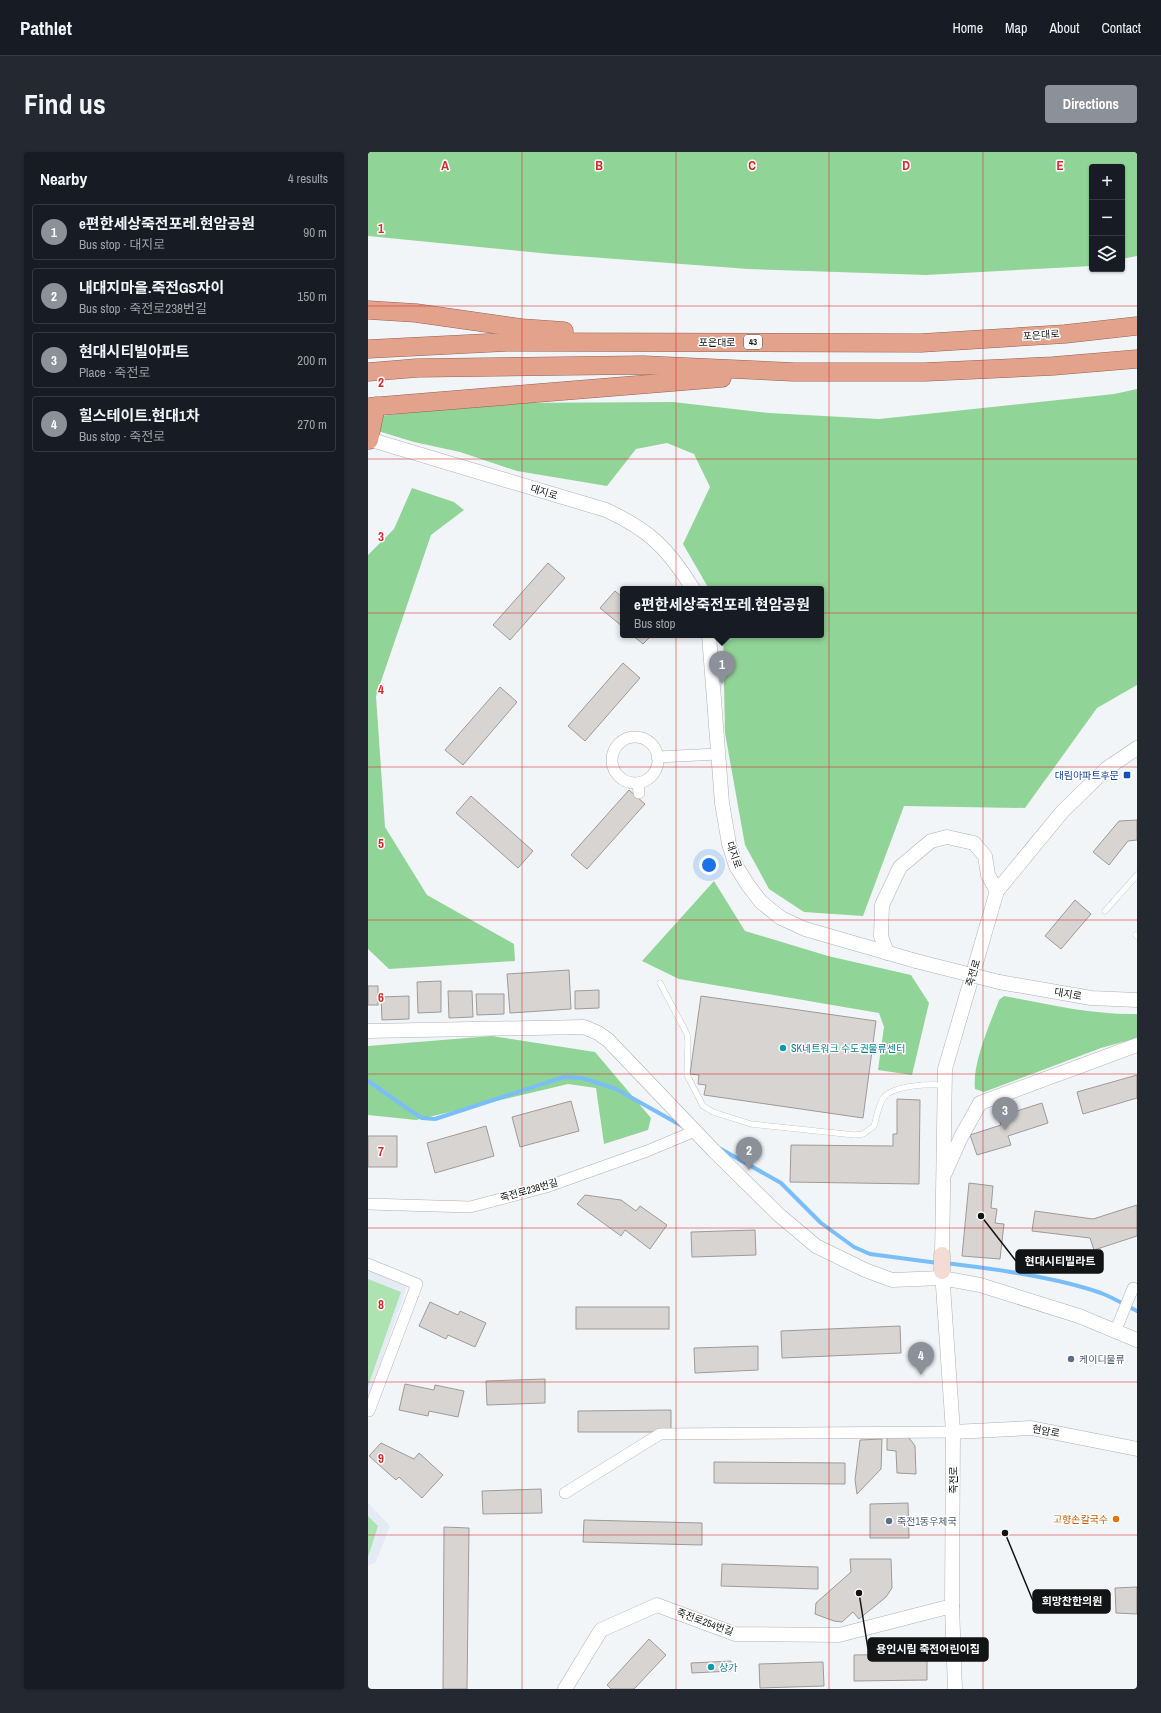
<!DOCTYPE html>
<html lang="en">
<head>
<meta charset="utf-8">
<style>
  body { margin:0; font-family:"Archivo Narrow","Noto Sans KR",sans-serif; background:#242831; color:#f1f3f6 }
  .controls { position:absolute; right:12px; top:12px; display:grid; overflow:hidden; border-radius:4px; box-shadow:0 1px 3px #0004 }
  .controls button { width:36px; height:36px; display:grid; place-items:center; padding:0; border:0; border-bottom:1px solid #363941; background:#171b24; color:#f1f3f6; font:20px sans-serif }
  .you { position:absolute; left:341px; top:713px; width:14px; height:14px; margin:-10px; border:3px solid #fff; border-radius:50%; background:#1a73e8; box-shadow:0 0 0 6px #1a73e833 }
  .badge { display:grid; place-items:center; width:26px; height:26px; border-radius:50%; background:#8c9099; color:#fff; font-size:13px; font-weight:700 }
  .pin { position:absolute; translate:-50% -33px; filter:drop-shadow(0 1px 2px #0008) }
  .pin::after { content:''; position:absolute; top:21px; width:14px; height:12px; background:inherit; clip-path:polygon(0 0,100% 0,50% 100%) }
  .popup { position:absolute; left:252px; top:434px; width:204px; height:52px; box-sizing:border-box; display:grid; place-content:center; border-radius:4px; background:#171b24; filter:drop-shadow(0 1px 3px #0005); font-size:13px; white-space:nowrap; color:#9ea1a6 }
  .popup b { font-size:15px; color:#f1f3f6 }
  .popup::after { content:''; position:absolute; left:50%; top:100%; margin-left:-8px; border:8px solid transparent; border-top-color:#171b24 }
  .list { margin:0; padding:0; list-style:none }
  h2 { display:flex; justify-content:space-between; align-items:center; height:52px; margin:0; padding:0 16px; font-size:17px }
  h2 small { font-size:13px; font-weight:400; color:#9ea1a6 }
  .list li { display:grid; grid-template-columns:26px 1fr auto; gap:12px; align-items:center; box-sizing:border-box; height:56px; margin:0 8px 8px; padding:0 8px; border:1px solid #363941; border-radius:4px }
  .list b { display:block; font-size:15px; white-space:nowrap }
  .list p { margin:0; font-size:13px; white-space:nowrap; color:#9ea1a6 }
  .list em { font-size:13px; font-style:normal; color:#9ea1a6 }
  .icon { flex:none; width:22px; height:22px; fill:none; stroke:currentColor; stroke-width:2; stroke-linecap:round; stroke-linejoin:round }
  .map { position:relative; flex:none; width:769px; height:1537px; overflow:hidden; border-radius:4px }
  header { display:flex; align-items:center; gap:24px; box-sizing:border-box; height:56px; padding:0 20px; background:#171b24; border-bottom:1px solid #363941 }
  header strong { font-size:19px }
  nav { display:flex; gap:22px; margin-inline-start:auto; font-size:14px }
  .intro { display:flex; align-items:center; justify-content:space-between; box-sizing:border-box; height:96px; padding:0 24px }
  h1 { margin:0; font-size:28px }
  .button { padding:10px 18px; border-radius:4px; background:#8c9099; color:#fff; font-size:14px; font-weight:700 }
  main { display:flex; gap:24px; padding:0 24px }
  aside { flex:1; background:#171b24; border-radius:4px; box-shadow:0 1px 3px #0004 }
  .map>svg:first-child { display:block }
</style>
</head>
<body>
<header>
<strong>Pathlet</strong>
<nav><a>Home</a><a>Map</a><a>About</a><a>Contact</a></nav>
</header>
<div class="intro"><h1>Find us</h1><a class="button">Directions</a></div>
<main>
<aside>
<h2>Nearby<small>4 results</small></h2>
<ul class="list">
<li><span class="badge">1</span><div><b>e편한세상죽전포레.현암공원</b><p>Bus stop · 대지로</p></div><em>90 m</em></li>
<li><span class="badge">2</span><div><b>내대지마을.죽전GS자이</b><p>Bus stop · 죽전로238번길</p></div><em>150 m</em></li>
<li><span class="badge">3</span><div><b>현대시티빌아파트</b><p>Place · 죽전로</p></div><em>200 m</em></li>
<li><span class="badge">4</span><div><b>힐스테이트.현대1차</b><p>Bus stop · 죽전로</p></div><em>270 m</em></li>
</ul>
</aside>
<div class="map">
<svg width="769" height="1537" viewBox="0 0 769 1537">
  <rect width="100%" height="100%" fill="#f2f5f8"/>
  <g fill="#e4ebf5">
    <path d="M0,1118l39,16 -39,113z"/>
    <path d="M0,1351l22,23 -14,36 -8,4z"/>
  </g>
  <g fill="#ade3b1">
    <path d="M0,1127l33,13 -33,94z"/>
    <path d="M0,1364l10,10 -10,31z"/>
  </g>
  <g fill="#91d497">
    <path d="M0,0h767l2,1v103l-15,3v-92h-30v99l-166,9 -178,-6 -198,-15 -182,-18z"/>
    <path d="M769,237v296l-40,23 -72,100 -121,-2 -41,110 -59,-4 -35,-23 -24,-44 -20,-112 -2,-98h98v-46h-112l-26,-45 27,-57 -16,-33 -27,-11 -31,6 -29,37 -90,-15 -57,-19 -46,-10 -36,-11 3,-15 77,-9 51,-4 164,-1 96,11 110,6 235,-25z"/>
    <path d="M44,336l42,14 10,8 -33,25 -55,161 9,131 42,68 87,49 1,17 -126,8 -21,-20v-394l26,-26z"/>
    <path d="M346,729l31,50 83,25 83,19 18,28 -17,72 -34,-5 6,-43 -5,-14 -200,-34 -37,-18z"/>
    <path d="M636,844c44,8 88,19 133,18v24l-36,10 -117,44 -9,-3c-3,-26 15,-65 24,-89z"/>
    <path d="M124,884l103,16 56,66 -3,12 -44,14 -8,-56 -28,-4 -152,36 -48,-5v-69z"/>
  </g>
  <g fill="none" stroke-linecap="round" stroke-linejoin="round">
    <g stroke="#79bef9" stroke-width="4">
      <path d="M0,929l43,30 11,7 13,1 129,-42 18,1 34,11 68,38"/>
      <path d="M351,996l62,35 40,40 33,24 16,7 68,9"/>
      <path d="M577,1111c50,6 110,14 156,30 13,5 24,12 36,18"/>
    </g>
  </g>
  <g fill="#d8d4d2" stroke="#9e9a98">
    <path d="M180,411l17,15 -55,62 -17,-15z"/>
    <path d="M247,439l8,7v29l-23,-19z"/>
    <path d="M264,483h20l-9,9z"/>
    <path d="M255,511l17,15 -55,63 -17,-15z"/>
    <path d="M132,535l17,15 -54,63 -18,-15z"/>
    <path d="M261,638l16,14 -58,65 -16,-14z"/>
    <path d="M103,644l62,55 -15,17 -62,-55z"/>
    <path d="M769,668v20l-9,1 -19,24 -16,-13 26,-31z"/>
    <path d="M707,748l16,14 -30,35 -16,-13z"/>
    <path d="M201,818l2,39 -61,4 -3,-39z"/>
    <path d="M73,829v31l-23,1 -1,-31z"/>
    <rect x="0" y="834" width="10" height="19"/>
    <path d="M231,838v18l-24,1v-18z"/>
    <path d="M80,839h24l1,26 -24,1z"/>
    <path d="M108,842h28v20l-27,1z"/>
    <path d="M41,844v23l-27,1 -1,-23z"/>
    <path d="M333,844l175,25 -13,97 -159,-23 2,-10 -8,-1 1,-9 -9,-1z"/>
    <path d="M769,923v23l-54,16 -6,-22z"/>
    <path d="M529,947l23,1 -1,84 -129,-2 1,-37 102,1v-12h4z"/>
    <path d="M203,949l8,30 -59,16 -8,-30z"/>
    <path d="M674,951l6,20 -40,13 3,9 -34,10 -7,-20 31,-10 -3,-8z"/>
    <path d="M118,974l8,30 -59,17 -8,-30z"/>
    <rect x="0" y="984" width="29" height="31"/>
    <path d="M601,1031l24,3 -2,22 6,1 -2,14 9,1 -4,35 -38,-3z"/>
    <path d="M217,1043l36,5 15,11 4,-5 27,19 -17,24 -25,-19 -4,6 -44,-32z"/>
    <path d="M769,1053v31l-43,14 -4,-12 -58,-7 3,-20 58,8z"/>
    <path d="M387,1078l1,25 -64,2 -1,-25z"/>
    <path d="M62,1150l28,13 2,-4 26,12 -11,24 -27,-12 -2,4 -27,-13z"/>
    <rect x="208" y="1155" width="93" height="22"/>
    <path d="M532,1174l1,27 -119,5 -1,-27z"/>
    <path d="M390,1194v24l-63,3 -1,-25z"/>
    <path d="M177,1227v24l-58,2 -1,-24z"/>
    <path d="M37,1232l29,6 1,-5 29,6 -6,26 -29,-6 -1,5 -29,-6z"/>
    <path d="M303,1258v22h-93v-21z"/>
    <path d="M519,1283h20l8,11 1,28 -19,-1 -1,-22 -9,-1z"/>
    <path d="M514,1287l-1,30 -24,25 -2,-14 5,-40z"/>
    <path d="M13,1291l33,16 5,-6 24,22 -21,23 -23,-21 -3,3 -27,-24z"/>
    <path d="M346,1310l131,1v21l-131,-1z"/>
    <path d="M173,1337l1,24 -59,1 -1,-23z"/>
    <path d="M540,1351l1,35h-39v-34z"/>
    <path d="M216,1368l118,3v22l-119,-3z"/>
    <path d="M76,1375l25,1 -2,161h-24z"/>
    <path d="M482,1407h41l1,29 -6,9 -27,22 -6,-7 -11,10 -8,-1 -19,-7 1,-11 35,-31z"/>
    <path d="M354,1412l96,3v22l-97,-3z"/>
    <path d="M769,1435v27l-21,-1 -1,-25z"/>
    <path d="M281,1487l17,16 -32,34h-23l-4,-4z"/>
    <path d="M559,1502v26l-73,1v-26z"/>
    <path d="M363,1509v10l-39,2 -1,-10z"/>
    <path d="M455,1510l1,24 -64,2 -1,-24z"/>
  </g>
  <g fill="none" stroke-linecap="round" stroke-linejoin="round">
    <g stroke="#aeb0b3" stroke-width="6">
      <g id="service">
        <path d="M737,759l32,-36"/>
        <path d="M768,783l1,1"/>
        <path d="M292,831l27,51 1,8 -1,33 16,31 10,6 38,12 104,11 8,-1 11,-8c3,-9 4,-21 10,-29 11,-12 44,-13 60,-12"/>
      </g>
    </g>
    <g stroke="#aeb0b3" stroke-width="12">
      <g id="minor">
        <circle cx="267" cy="608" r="23"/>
        <path d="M289,605l61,-3"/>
        <path d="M270,631l1,10"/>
        <path d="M0,1052l102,3 76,-20 101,-36 48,-20"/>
        <path d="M0,1112l49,20 -48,127"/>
        <path d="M747,1180l18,-44"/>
        <path d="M197,1341l95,-59 293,-2"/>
      </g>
    </g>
    <g stroke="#aeb0b3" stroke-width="15">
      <g id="tertiary">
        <path d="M0,287l238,71c43,20 62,38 87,79"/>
        <path d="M341,483l13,168 7,41 7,22 12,19 13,17 20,16 24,11 111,32"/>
        <path d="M519,801l-6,-17 1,-31 18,-38 31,-26 16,-4 27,6 11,13 3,19 9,16"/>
        <path d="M631,830l92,16 46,2"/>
        <path d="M0,879l216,-4 14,6 10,7 106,111 65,64 37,31 49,24 27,10 50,-2 38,7 99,31 58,24"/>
        <path d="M577,1021l16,-36 19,-34 157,-58"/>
        <path d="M574,1103l3,-186 52,-178 65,-79 44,-43 31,-21"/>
        <path d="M574,1119l11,161 -1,174 3,83"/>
        <path d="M585,1280l78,-4 106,21"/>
        <path d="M197,1537l36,-59 56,-25 78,29 104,1 113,-29"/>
      </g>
    </g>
    <g stroke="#aeb0b3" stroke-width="17">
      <path id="secondary" d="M574,1103v16"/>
    </g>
    <g stroke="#956150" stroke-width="19">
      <g id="trunk">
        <path d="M0,158l48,3 105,15 43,3"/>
        <path d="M0,197l139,-7 414,1 144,-9 72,-8"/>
        <path d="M0,220l49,-4 226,-3 151,7h131l128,-6 84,-7"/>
        <path d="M0,255l354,-29"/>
        <path d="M1,288l7,-34"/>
      </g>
    </g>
    <use href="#service" stroke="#fff" stroke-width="5.5"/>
    <use href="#minor" stroke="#fff" stroke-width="11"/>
    <use href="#tertiary" stroke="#fff" stroke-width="14"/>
    <use href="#secondary" stroke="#f4dcd4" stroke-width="16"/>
    <use href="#trunk" stroke="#e2a28c" stroke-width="18"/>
    <g stroke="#aeb0b3" stroke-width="15" stroke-linecap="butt">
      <path id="tertiary-bridge" d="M548,809l83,21"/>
    </g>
    <use href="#tertiary-bridge" stroke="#fff" stroke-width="14"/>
  </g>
  <path fill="none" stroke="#d62828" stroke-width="1" stroke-opacity="0.55" d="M154,0v1537M308,0v1537M461,0v1537M615,0v1537M0,154h769M0,307h769M0,461h769M0,615h769M0,768h769M0,922h769M0,1076h769M0,1230h769M0,1383h769"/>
  <rect fill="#1a4fb4" stroke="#fff" stroke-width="1.5" x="755" y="619" width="8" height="8" rx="2"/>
  <g fill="#0f9aa8" stroke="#fff" stroke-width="1.5">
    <circle cx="415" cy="896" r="4"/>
    <circle cx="343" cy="1515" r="4"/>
  </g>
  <g fill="#5c6f8a" stroke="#fff" stroke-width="1.5">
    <circle cx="703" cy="1207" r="4"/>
    <circle cx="521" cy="1369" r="4"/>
  </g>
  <circle fill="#e8710a" stroke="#fff" stroke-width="1.5" cx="748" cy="1367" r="4"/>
  <g text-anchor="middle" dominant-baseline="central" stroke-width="3" stroke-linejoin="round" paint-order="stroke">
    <rect fill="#fff" stroke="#5a5a5b" stroke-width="1" x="376" y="183" width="18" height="14" rx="3"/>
    <g font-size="9" font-weight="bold" fill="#131415">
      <text x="385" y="190">43</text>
    </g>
    <g font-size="10" fill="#131415" stroke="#fff">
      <text transform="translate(673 183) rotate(-4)">포은대로</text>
      <text x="349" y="190">포은대로</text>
      <text transform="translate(176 340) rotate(17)">대지로</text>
      <text transform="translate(366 703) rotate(71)">대지로</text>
      <text transform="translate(605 821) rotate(-74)">죽전로</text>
      <text transform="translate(700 842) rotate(10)">대지로</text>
      <text transform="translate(161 1038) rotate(-16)">죽전로238번길</text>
      <text transform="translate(678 1279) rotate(10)">현암로</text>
      <text transform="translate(585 1328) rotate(-90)">죽전로</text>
      <text transform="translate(337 1470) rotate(20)">죽전로254번길</text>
    </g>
    <g font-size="10" fill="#164399" stroke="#fff" text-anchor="end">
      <text x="751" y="623">대림아파트후문</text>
    </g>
    <g font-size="10" fill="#0d838f" stroke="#fff" text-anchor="start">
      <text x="423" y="896">SK네트워크 수도권물류센터</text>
      <text x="351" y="1515">상가</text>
    </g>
    <g font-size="10" fill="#4e5e75" stroke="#fff" text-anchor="start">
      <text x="711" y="1207">케이디물류</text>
      <text x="529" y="1369">죽전1동우체국</text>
    </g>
    <g font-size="10" fill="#c56008" stroke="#fff" text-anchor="end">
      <text x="740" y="1367">고향손칼국수</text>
    </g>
  </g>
  <g font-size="13" text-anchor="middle" font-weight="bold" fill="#d62828" stroke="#fff" stroke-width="3" stroke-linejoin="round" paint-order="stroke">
    <text x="77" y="18">A</text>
    <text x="231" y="18">B</text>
    <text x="384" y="18">C</text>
    <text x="538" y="18">D</text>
    <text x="692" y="18">E</text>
    <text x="13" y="81">1</text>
    <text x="13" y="235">2</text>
    <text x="13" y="389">3</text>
    <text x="13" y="542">4</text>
    <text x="13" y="696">5</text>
    <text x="13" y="850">6</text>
    <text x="13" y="1004">7</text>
    <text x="13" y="1157">8</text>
    <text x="13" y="1311">9</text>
  </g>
  <path fill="none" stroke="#131415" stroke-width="1.5" d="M613 1064L648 1109M637 1381L665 1449M491 1441L500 1497"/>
  <g fill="#131415" stroke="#fff" stroke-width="1.5">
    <circle cx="613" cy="1064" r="4"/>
    <circle cx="637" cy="1381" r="4"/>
    <circle cx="491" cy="1441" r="4"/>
  </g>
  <g fill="#131415" stroke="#131415" stroke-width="1.5">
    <rect x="648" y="1098" width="87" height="23" rx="4"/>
    <rect x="665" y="1438" width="77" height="23" rx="4"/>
    <rect x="500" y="1486" width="120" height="23" rx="4"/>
  </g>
  <g font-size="11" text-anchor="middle" font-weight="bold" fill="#fff">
    <text x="692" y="1113">현대시티빌라트</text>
    <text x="704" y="1453">희망찬한의원</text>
    <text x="560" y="1501">용인시립 죽전어린이집</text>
  </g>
</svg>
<div class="controls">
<button>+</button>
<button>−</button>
<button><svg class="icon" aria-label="layers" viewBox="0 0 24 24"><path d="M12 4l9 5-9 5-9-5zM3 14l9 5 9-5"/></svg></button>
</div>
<div class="you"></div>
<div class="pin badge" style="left:354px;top:532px">1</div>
<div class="popup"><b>e편한세상죽전포레.현암공원</b>Bus stop</div>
<div class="pin badge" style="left:381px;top:1018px">2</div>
<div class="pin badge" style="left:637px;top:978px">3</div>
<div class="pin badge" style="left:553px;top:1223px">4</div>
</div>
</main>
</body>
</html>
